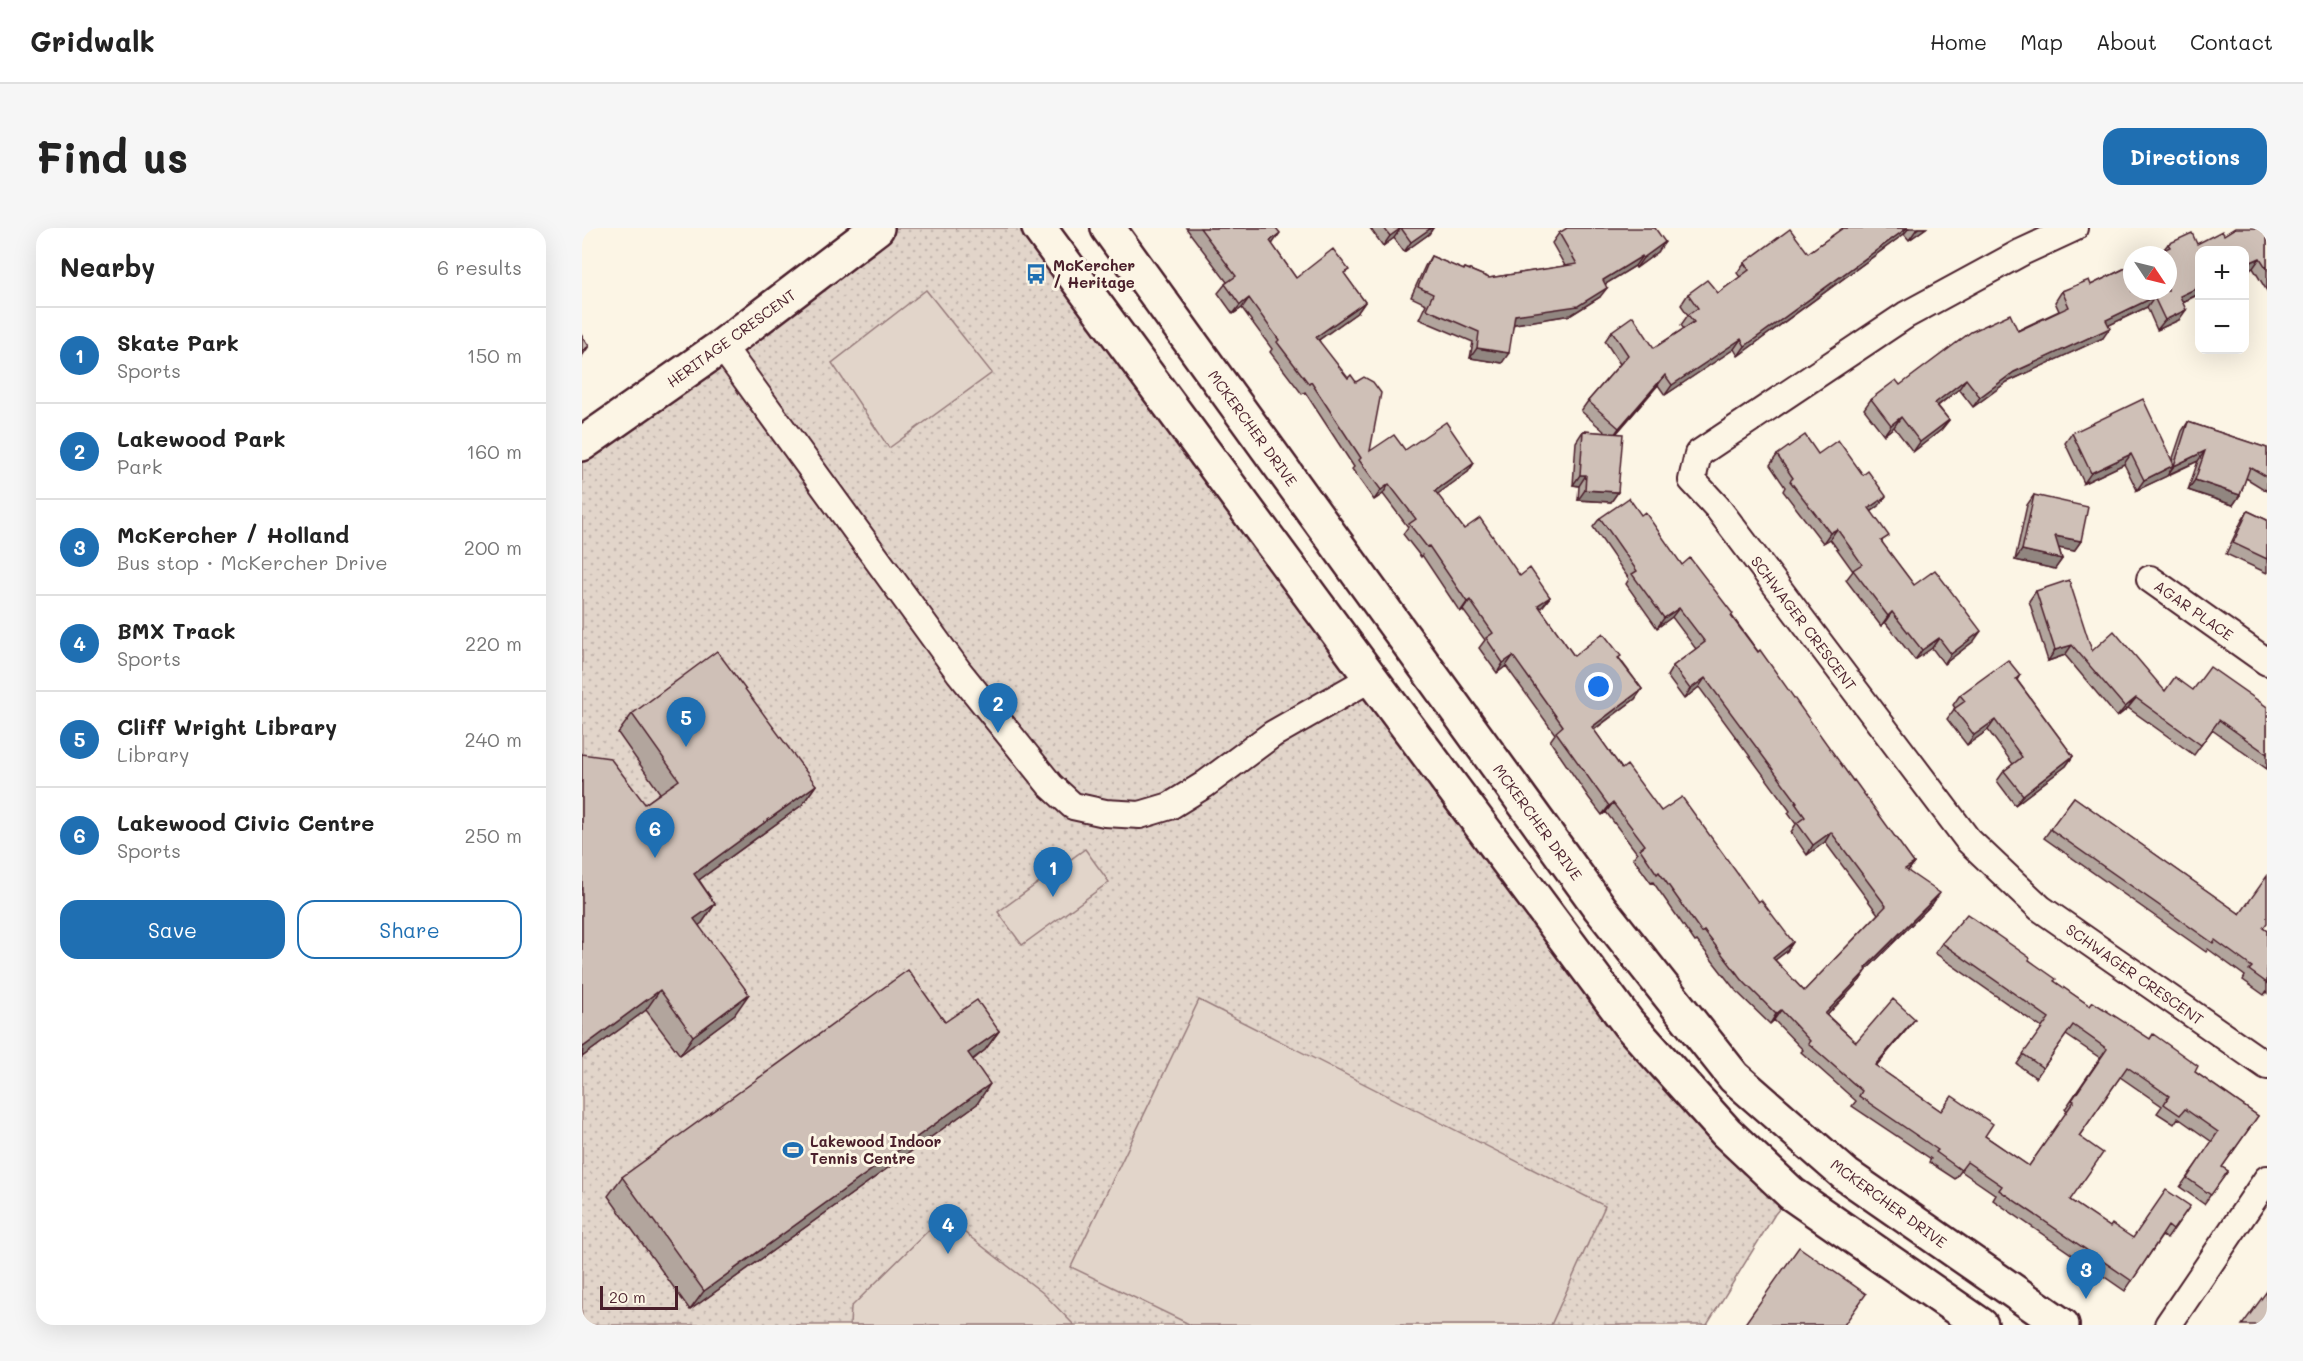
<!DOCTYPE html>
<html lang="en">
<head>
<meta charset="utf-8">
<style>
  body { margin:0; font-family:Mali,sans-serif; background:#f6f6f6; color:#222 }
  .controls { position:absolute; right:18px; top:18px; display:grid; overflow:hidden; border-radius:12px; box-shadow:0 6px 24px #0002 }
  .controls button { width:54px; height:54px; display:grid; place-items:center; padding:0; border:0; border-bottom:2px solid #e0e0e0; background:#fff; color:#222; font:30px sans-serif }
  .compass { position:absolute; left:1541px; top:18px; width:54px; height:54px; border-radius:50%; background:#fff; box-shadow:0 6px 24px #0002; rotate:125deg }
  .scale { position:absolute; left:18px; bottom:15px; width:78px; box-sizing:border-box; padding-left:6px; border:3px solid #4a1f2b; border-top:0; font-size:16px; line-height:21px; white-space:nowrap; color:#4a1f2b; -webkit-text-stroke:4px #fcf5e5; paint-order:stroke }
  .you { position:absolute; left:1017px; top:459px; width:21px; height:21px; margin:-15px; border:4px solid #fff; border-radius:50%; background:#1a73e8; box-shadow:0 0 0 9px #1a73e833 }
  .badge { display:grid; place-items:center; width:39px; height:39px; border-radius:50%; background:#1f6fb2; color:#fff; font-size:20px; font-weight:700 }
  .pin { position:absolute; translate:-50% -50px; filter:drop-shadow(0 2px 3px #0008) }
  .pin::after { content:''; position:absolute; top:32px; width:21px; height:18px; background:inherit; clip-path:polygon(0 0,100% 0,50% 100%) }
  .list { margin:0; padding:0; list-style:none }
  h2 { display:flex; justify-content:space-between; align-items:center; height:78px; margin:0; padding:0 24px; font-size:26px }
  h2 small { font-size:20px; font-weight:400; color:#767676 }
  .list li { display:grid; grid-template-columns:39px 1fr auto; gap:18px; align-items:center; box-sizing:border-box; height:96px; padding:0 24px; border-top:2px solid #e0e0e0 }
  .list b { display:block; font-size:22px; white-space:nowrap }
  .list p { margin:0; font-size:20px; white-space:nowrap; color:#767676 }
  .list em { font-size:20px; font-style:normal; color:#767676 }
  .actions { display:flex; gap:12px; padding:18px 24px }
  .actions a { flex:1; padding:14px 0; border:2px solid #1f6fb2; border-radius:18px; text-align:center; font-size:21px; color:#1f6fb2 }
  .actions .main { background:#1f6fb2; color:#fff }
  .map { position:relative; flex:none; width:1685px; height:1097px; overflow:hidden; border-radius:18px }
  header { display:flex; align-items:center; gap:36px; box-sizing:border-box; height:84px; padding:0 30px; background:#fff; border-bottom:2px solid #e0e0e0 }
  header strong { font-size:28px }
  nav { display:flex; gap:33px; margin-inline-start:auto; font-size:21px }
  .intro { display:flex; align-items:center; justify-content:space-between; box-sizing:border-box; height:144px; padding:0 36px }
  h1 { margin:0; font-size:42px }
  .button { padding:15px 27px; border-radius:18px; background:#1f6fb2; color:#fff; font-size:21px; font-weight:700 }
  main { display:flex; gap:36px; padding:0 36px }
  aside { flex:1; background:#fff; border-radius:18px; box-shadow:0 6px 24px #0002 }
  .map>svg:first-child { display:block }
</style>
</head>
<body>
<header>
<strong>Gridwalk</strong>
<nav><a>Home</a><a>Map</a><a>About</a><a>Contact</a></nav>
</header>
<div class="intro"><h1>Find us</h1><a class="button">Directions</a></div>
<main>
<aside>
<h2>Nearby<small>6 results</small></h2>
<ul class="list">
<li><span class="badge">1</span><div><b>Skate Park</b><p>Sports</p></div><em>150 m</em></li>
<li><span class="badge">2</span><div><b>Lakewood Park</b><p>Park</p></div><em>160 m</em></li>
<li><span class="badge">3</span><div><b>McKercher / Holland</b><p>Bus stop · McKercher Drive</p></div><em>200 m</em></li>
<li><span class="badge">4</span><div><b>BMX Track</b><p>Sports</p></div><em>220 m</em></li>
<li><span class="badge">5</span><div><b>Cliff Wright Library</b><p>Library</p></div><em>240 m</em></li>
<li><span class="badge">6</span><div><b>Lakewood Civic Centre</b><p>Sports</p></div><em>250 m</em></li>
</ul>
<div class="actions"><a class="main">Save</a><a>Share</a></div>
</aside>
<div class="map">
<svg width="1685" height="1097" viewBox="0 0 1685 1097">
  <defs>
    <pattern id="park-dots" width="8" height="8" patternUnits="userSpaceOnUse" patternTransform="scale(1.5)"><rect width="8" height="8" fill="#e2d5ca"/><path d="M2 2h.1M6 6h.1" fill="none" stroke="#c3b6ae" stroke-width="1.8" stroke-linecap="round"/></pattern>
  </defs>
  <rect width="100%" height="100%" fill="#fcf5e5"/>
  <filter id="ink" filterUnits="userSpaceOnUse"><feTurbulence type="fractalNoise" baseFrequency=".0167" numOctaves="2"/><feDisplacementMap in="SourceGraphic" scale="12" xChannelSelector="R" yChannelSelector="G"/><feConvolveMatrix kernelMatrix="1 2 1 2 8 2 1 2 1" color-interpolation-filters="sRGB"/></filter>
  <g filter="url(#ink)">
    <path fill="url(#park-dots)" stroke="#967a7a" stroke-width="1.5" d="M295,0h163l588,795 164,171 -17,20 -68,111h-1125v-881z"/>
    <g fill="#e2d5ca" stroke="#967a7a" stroke-width="1.5">
      <path d="M344,62l66,83 -103,75 -57,-85z"/>
      <path d="M503,621l24,33 -87,63 -24,-33z"/>
      <path d="M617,772l406,206 -54,119h-360l-120,-58z"/>
      <path d="M361,988l100,77 31,32h-224l1,-18z"/>
    </g>
    <g fill="none" stroke-linecap="round" stroke-linejoin="round">
      <g stroke="#4a1f2b" stroke-width="30">
        <g id="street">
          <path d="M1492,0l-52,24 -116,63 -208,139 -6,26 25,27 251,333 72,68 227,158"/>
          <path d="M140,118l237,326 91,113 23,21 32,7 35,2 30,-9 34,-21 69,-51 98,-56"/>
          <path d="M1568,351l117,83"/>
          <path d="M1586,1097l99,-146"/>
        </g>
      </g>
      <g stroke="#4a1f2b" stroke-width="38">
        <g id="secondary">
          <path d="M457,0l332,450 257,345 98,109 66,62 189,131"/>
          <path d="M526,0l492,680 134,169 112,98 216,150"/>
          <path d="M0,216l140,-98 155,-118"/>
        </g>
      </g>
      <use href="#street" stroke="#fcf5e5" stroke-width="26"/>
      <use href="#secondary" stroke="#fcf5e5" stroke-width="33"/>
    </g>
    <g fill="#b2a59d" stroke="#4a1f2b" stroke-width="1.5">
      <path d="M604,0h90l-3,15 -1,1 24,34 49,-3 20,27 -7,10 -39,28 51,111 35,-1 69,13 -6,9 -31,22 27,35 56,47 30,21 -7,9 -3,2 34,48 45,2 23,31 -7,10 -41,31 28,39 39,42 97,91 35,40 -6,9 -12,9 29,31 74,-77 -53,-72 -18,13 -16,-23 5,-8 -8,-11 2,-2 -91,-124 -15,12 -17,-23 6,-10 23,-17 -24,-32 -15,11 -31,-44 3,-5 -36,-52 7,-9 41,-3 41,50 50,51 121,165 61,82 -6,8 25,32 -67,67 -6,10 -33,35 29,27 52,-14 -32,38 65,45 44,25 44,30 39,-55 -3,-2 35,-51 -34,-23 -30,43 -19,-14 25,-36 -107,-75 7,-10 87,17 25,21 36,25 105,66 63,44 -36,51 6,4 -24,33 -24,-17 32,-45 -34,-24 -4,6 -17,-11 5,-7 -42,-29 -41,59 -9,64 40,27 23,11 57,-32 -23,33 -5,-3 -37,55 -132,-91 3,-5 -35,-24 -6,8 -26,-17 2,-3 -79,-53 4,-5 -55,-49 2,-2 -29,-30 -4,4 -34,-33 -39,-50 -2,1 -42,-60 -2,1 -18,-25 4,-5 -31,-41 -4,3 -13,-17 -39,-57 5,-7 -49,-68 -9,7 -18,-25 6,-8 -22,-30 -3,2 -38,-57 -1,2 -18,-23 5,-7 -25,-33 -9,6 -22,-31 2,-2 -49,-75 -3,2 -32,-42 2,-3 -30,-41 -9,6 -15,-21 9,-11z"/>
      <path d="M788,0h63l-4,6 -25,18 -10,-14 -11,8z"/>
      <path d="M1261,0h83l-17,12 -5,-6 -166,122 -4,-7 -69,46 -7,-10 -42,49 2,58 -7,10 -33,-2 1,-14 -6,-1 3,-43 7,-11 23,2 -25,-22 7,-10 32,-37 -15,-23 7,-10 42,17 30,-19 -3,-4 7,-10 -7,-10 7,-11 30,-1 22,-16 -3,-4 7,-10 64,-10z"/>
      <path d="M1685,0v63l-14,-23 -70,34 -4,18 -22,10 -10,-23 -38,18 -6,13 -96,44 -34,25 -14,-18 -21,17 11,14 -8,10 -28,22 -19,-25 -10,8 -20,-26 7,-10 188,-88 -4,-9 7,-11 29,-6 73,-36 4,-5h29l27,-9z"/>
      <path d="M977,5l99,19 -22,16 -1,-2 -30,18 -5,13 -29,18 -57,9 -12,39 -32,-5 3,-16 -54,-23 7,-15 -15,-7 14,-31 6,-10 32,14 2,-2 24,10 76,-12 -13,-23z"/>
      <path d="M1606,194l79,26v43l-21,-13 -6,17 -7,10 -45,-15 10,-29 -61,29 -13,-26 -40,19 -19,-40 7,-10 100,28 10,-30z"/>
      <path d="M1236,226l61,52 -8,6 12,32 31,41 60,56 -30,23 -12,-16 -17,12 -30,-38 -4,4 -35,-46 7,-9 -23,-32 -7,4 -40,-52 2,-4 -15,-22 7,-10z"/>
      <path d="M1452,267l47,46 -7,10 -15,-3 3,11 -7,10 -40,-9 12,-55z"/>
      <path d="M1666,283l19,9v53l-41,-19 15,-32z"/>
      <path d="M1454,363l56,60 73,40 28,-1 74,17v62l-55,-39 -18,25 -66,-47 -11,9 -52,-62 -17,6 -19,-60z"/>
      <path d="M1438,447l-3,5 56,76 -7,10 -51,39 -18,-24 7,-10 9,-7 -25,-34 -21,15 -20,-26 8,-11 -2,-3 7,-10z"/>
      <path d="M50,486l184,71 -14,20 -103,75 16,24 -13,19 -3,2 36,89 -55,41 -34,-45 -64,47v-303l63,50 15,-11 -42,-60z"/>
      <path d="M1492,569l166,117 27,17v62l-1,-1 -2,3 -21,-15 2,-4 -37,-27 -2,3 -162,-114z"/>
      <path d="M363,794l54,9 -14,19 -12,10 4,44 -287,206 -82,-114 14,-19z"/>
    </g>
    <g fill="#918680" stroke="#4a1f2b" stroke-width="1.5">
      <path d="M819,0l-7,10 -11,8 7,-10z"/>
      <path d="M849,0h2l-4,6 -25,18 7,-10z"/>
      <path d="M1325,0h2l-5,6 -166,122 7,-10z"/>
      <path d="M1337,0h7l-17,12 7,-10z"/>
      <path d="M698,5l-7,10 -10,7 7,-9z"/>
      <path d="M1083,14l-7,10 -22,16 7,-10z"/>
      <path d="M1060,28l-7,10 -39,24 7,-10z"/>
      <path d="M1678,30l-7,10 -9,4v-7z"/>
      <path d="M1617,59v7l-26,12 7,-10z"/>
      <path d="M1025,60l-7,9 -29,18 -62,10 6,-10z"/>
      <path d="M1572,69l-7,10 -48,23 7,-10z"/>
      <path d="M667,70l-7,10 -9,6 7,-9z"/>
      <path d="M783,74l-7,10 -48,34 6,-9z"/>
      <path d="M1604,82l-7,10 -22,10 8,-10z"/>
      <path d="M1528,100l-7,10 -96,44 -34,25 7,-10 34,-25z"/>
      <path d="M1159,111l-7,10 -69,46 7,-10z"/>
      <path d="M7,118l-7,10v-5z"/>
      <path d="M895,120l32,5 -7,10 -32,-5z"/>
      <path d="M1083,147l-7,10 -46,53 7,-10z"/>
      <path d="M1384,151l-7,10 -31,24 7,-10z"/>
      <path d="M1319,189l-7,10 -10,8 7,-10z"/>
      <path d="M1367,192l-8,10 -28,22 7,-10z"/>
      <path d="M1623,223l-7,10 -31,14 7,-9z"/>
      <path d="M1549,226l-7,10 -40,19 7,-10z"/>
      <path d="M892,235l-6,9 -40,29 7,-10z"/>
      <path d="M1592,237l-7,11 -30,14 7,-10z"/>
      <path d="M998,247h6l-7,11 -6,-1z"/>
      <path d="M1613,252l45,15 -7,10 -45,-15z"/>
      <path d="M807,256l-6,10 -9,6 7,-10z"/>
      <path d="M1003,262l33,2 -7,10 -33,-2z"/>
      <path d="M1304,268l-7,10 -17,12 7,-10z"/>
      <path d="M1255,301l-7,10 -7,4 7,-10z"/>
      <path d="M1473,308l26,5 -7,10 -26,-5z"/>
      <path d="M1440,322l40,9 -7,10 -40,-9z"/>
      <path d="M968,369l-7,9 -12,8 7,-9z"/>
      <path d="M888,372l-7,10 -3,2 7,-10z"/>
      <path d="M1097,380l-7,9 -15,11 7,-10z"/>
      <path d="M1310,384l-7,10 -4,4 7,-10z"/>
      <path d="M1399,403l-7,10 -30,23 7,-10z"/>
      <path d="M1357,410l-7,10 -17,12 7,-10z"/>
      <path d="M1490,417l-7,10 -17,6 7,-11z"/>
      <path d="M931,428l-7,10 -9,7 6,-10z"/>
      <path d="M1123,450l-6,9 -15,12 6,-10z"/>
      <path d="M1060,461l-7,10 -50,37 7,-9z"/>
      <path d="M1554,470l-8,10 -11,9 8,-10z"/>
      <path d="M1413,492l-7,10 -21,15 7,-10z"/>
      <path d="M1491,528l-7,10 -51,39 8,-10z"/>
      <path d="M234,557l-14,20 -121,88 13,-19z"/>
      <path d="M1031,575l-7,9 -4,3 7,-9z"/>
      <path d="M1249,604l-6,10 -18,13 6,-10z"/>
      <path d="M1332,635l-7,9 -2,-3z"/>
      <path d="M1358,665l-7,10 -75,75 7,-10z"/>
      <path d="M133,676l-13,19 -21,16 13,-20z"/>
      <path d="M1211,714l-6,9 -21,16 7,-9z"/>
      <path d="M1285,742l-7,10 -41,44 6,-10z"/>
      <path d="M78,762l-14,20 -64,47 1,-10z"/>
      <path d="M167,766l-14,20 -55,41 13,-19z"/>
      <path d="M1199,782l-7,10 -4,4 6,-10z"/>
      <path d="M1333,791l-7,9 -40,47 7,-10z"/>
      <path d="M417,803l-14,19 -31,23 14,-20z"/>
      <path d="M408,856l-13,20 -287,206 14,-19z"/>
    </g>
    <g fill="#cfc0b7" stroke="#4a1f2b" stroke-width="1.5">
      <path d="M618,0h76l4,5 -10,8 26,37 37,-29 16,21 -5,3 21,29 -49,35 32,41 3,-3 5,7 8,-5 9,5 8,11 -11,58 24,-16 11,15 41,-28 28,41 -39,28 29,38 16,-11 40,58 10,-8 20,29 -12,8 36,51 29,-23 18,23 -3,2 24,31 -50,38 30,42 5,-4 34,46 21,-14 76,105 3,-2 32,42 -20,16 31,33 82,-85 -55,-74 -18,13 -16,-22 8,-6 -10,-14 2,-1 -92,-124 -15,11 -17,-23 32,-24 -26,-34 -15,10 -32,-44 5,-3 -37,-53 29,-20 12,17 4,-3 37,53 8,-7 43,56 -2,2 27,36 2,-2 93,131 1,-1 60,83 -9,6 35,24 -75,75 2,2 -42,44 31,28 37,-43 22,20 -40,46 66,46 11,-15 41,28 -8,12 44,30 45,-65 -2,-1 35,-51 -34,-24 -30,43 -20,-14 26,-36 -107,-75 25,-29 63,44 -1,2 27,19 -2,2 36,25 3,-4 57,37 3,-5 45,32 -3,6 63,44 -36,51 6,4 -17,24 -24,-17 31,-46 -33,-23 -5,6 -16,-11 5,-8 -42,-29 -48,69 24,17 -33,47 40,27 2,-3 21,14 33,-48 24,16 -17,24 -5,-4 -36,55 -133,-91 3,-4 -35,-24 -6,8 -25,-18 2,-2 -79,-54 3,-5 -54,-48 2,-2 -29,-31 -5,4 -33,-33 -39,-50 -2,2 -43,-61 -2,2 -17,-25 5,-4 -32,-42 -4,3 -13,-18 -40,-56 7,-6 -50,-70 -10,7 -17,-25 7,-5 -23,-33 -3,2 -38,-56 -2,1 -18,-23 7,-5 -27,-35 -8,6 -22,-30 2,-2 -50,-76 -2,2 -32,-42 2,-2 -30,-42 -9,7 -15,-21 11,-8z"/>
      <path d="M802,0h17l-11,8z"/>
      <path d="M819,0h30l-20,14z"/>
      <path d="M985,0h88l10,14 -22,16 -1,-2 -39,24 4,8 -29,18 -63,9 -6,38 -32,-5 2,-16 -53,-23 7,-15 -15,-7 13,-31 33,14 1,-2 24,10 88,-14 -18,-31z"/>
      <path d="M1261,0h64l-162,118 -4,-7 -69,46 -7,-10 -46,53 -31,-27 40,-46 -16,-24 21,-15 21,32 40,-26 -6,-7 10,-7 -10,-14 19,-14 11,13 31,-23 -5,-7 46,-34 18,24z"/>
      <path d="M1653,0h32v41l-7,-11 -16,7v-15h-45v37l-19,9 6,14 -21,10 -11,-23 -48,23 4,8 -96,44 -34,25 -14,-18 -31,24 14,17 -29,22 -19,-25 -10,8 -20,-26 25,-19 4,5 71,-53 39,-18 8,17 51,-24 -7,-16 27,-11 2,5 41,-20v26h36v-36h-15l17,-8 -2,-3 24,-11 5,11 25,-13 2,4z"/>
      <path d="M0,108l7,10 -7,5z"/>
      <path d="M1561,171l31,66 -30,15 -13,-26 -40,19 -19,-40z"/>
      <path d="M1606,194l79,26v29l-17,-10 -10,28 -45,-15 10,-29 -31,15z"/>
      <path d="M1001,203l40,3 -5,58 -33,-2 1,-15h-6z"/>
      <path d="M1223,207l13,19 20,-14 25,35 5,-4 18,25 -17,12 20,28 -8,5 33,44 21,-15 46,61 -30,23 -12,-16 -17,12 -30,-38 -4,4 -35,-46 9,-6 -25,-35 -7,4 -40,-52 3,-3 -16,-23z"/>
      <path d="M1452,267l54,12 -7,34 -26,-5 7,23 -40,-9z"/>
      <path d="M1666,283l19,9v39l-34,-16z"/>
      <path d="M1487,352l23,71 22,-20 51,60 10,-14 18,13 17,-23 57,40v47l-48,-34 -18,25 -65,-47 -11,9 -53,-62 -17,5 -19,-59z"/>
      <path d="M135,423l99,134 -122,89 21,30 -21,15 55,75 -56,42 -33,-46 -77,57 -1,-2v-291l28,4 35,46 34,-24 -47,-66z"/>
      <path d="M1426,432l12,15 -4,4 57,77 -50,39 -19,-24 18,-14 -27,-37 -21,15 -20,-26 11,-8 -5,-6z"/>
      <path d="M1492,569l166,117 27,-38v47l-4,5 4,3v52l-18,-13 3,-3 -37,-27 -2,3 -163,-114z"/>
      <path d="M326,742l37,52 32,-22 22,31 -31,22 22,31 -286,207 -82,-114z"/>
      <path d="M1217,1019l67,47 -22,31h-100z"/>
      <path d="M1685,1063v34h-25z"/>
    </g>
  </g>
  <defs>
    <g id="bus-bare" transform="scale(1.62)"><path d="M-5-6H5V4H4V6H2V4H-2V6H-4V4H-5ZM-3.5-4V0h7V-4ZM-3.5 1.2v1.5H-2V1.2ZM2 1.2v1.5H3.5V1.2Z" fill="#1f6fb2" stroke="#fcf5e5" stroke-width="2.5" paint-order="stroke"/></g>
    <g id="stadium-bare" transform="scale(1.62)"><path d="M0-5a6.5 5 0 1 0 0 10a6.5 5 0 1 0 0-10ZM-3.5-1.8h7v3.6h-7Z" fill="#1f6fb2" stroke="#fcf5e5" stroke-width="2.5" paint-order="stroke"/></g>
  </defs>
  <g fill-rule="evenodd">
    <use href="#bus-bare" x="454" y="46"/>
    <use href="#stadium-bare" x="211" y="922"/>
  </g>
  <g text-anchor="middle" dominant-baseline="central" stroke-width="6" stroke-linejoin="round" paint-order="stroke">
    <g font-size="15" font-weight="bold" fill="#4a1f2b" stroke="#fcf5e5" text-anchor="start">
      <text x="471" y="37">McKercher<tspan x="471" dy="17">/ Heritage</tspan></text>
      <text x="228" y="913">Lakewood Indoor<tspan x="228" dy="17">Tennis Centre</tspan></text>
    </g>
    <g font-size="15" fill="#4a1f2b" stroke="#fcf5e5">
      <text transform="translate(149 110) rotate(-36)">HERITAGE CRESCENT</text>
      <text transform="translate(671 200) rotate(54)">MCKERCHER DRIVE</text>
      <text transform="translate(1612 382) rotate(35)">AGAR PLACE</text>
      <text transform="translate(1222 395) rotate(53)">SCHWAGER CRESCENT</text>
      <text transform="translate(956 594) rotate(54)">MCKERCHER DRIVE</text>
      <text transform="translate(1553 746) rotate(35)">SCHWAGER CRESCENT</text>
      <text transform="translate(1307 975) rotate(36)">MCKERCHER DRIVE</text>
    </g>
  </g>
</svg>
<div class="controls">
<button>+</button>
<button>−</button>
</div>
<svg class="compass" viewBox="-18 -18 36 36"><path d="M0-13l5 13h-10z" fill="#e53935"/><path d="M0 13l5-13h-10z" fill="#767676"/></svg>
<div class="scale">20 m</div>
<div class="you"></div>
<div class="pin badge" style="left:471px;top:669px">1</div>
<div class="pin badge" style="left:416px;top:505px">2</div>
<div class="pin badge" style="left:1504px;top:1071px">3</div>
<div class="pin badge" style="left:366px;top:1026px">4</div>
<div class="pin badge" style="left:104px;top:519px">5</div>
<div class="pin badge" style="left:73px;top:630px">6</div>
</div>
</main>
</body>
</html>
